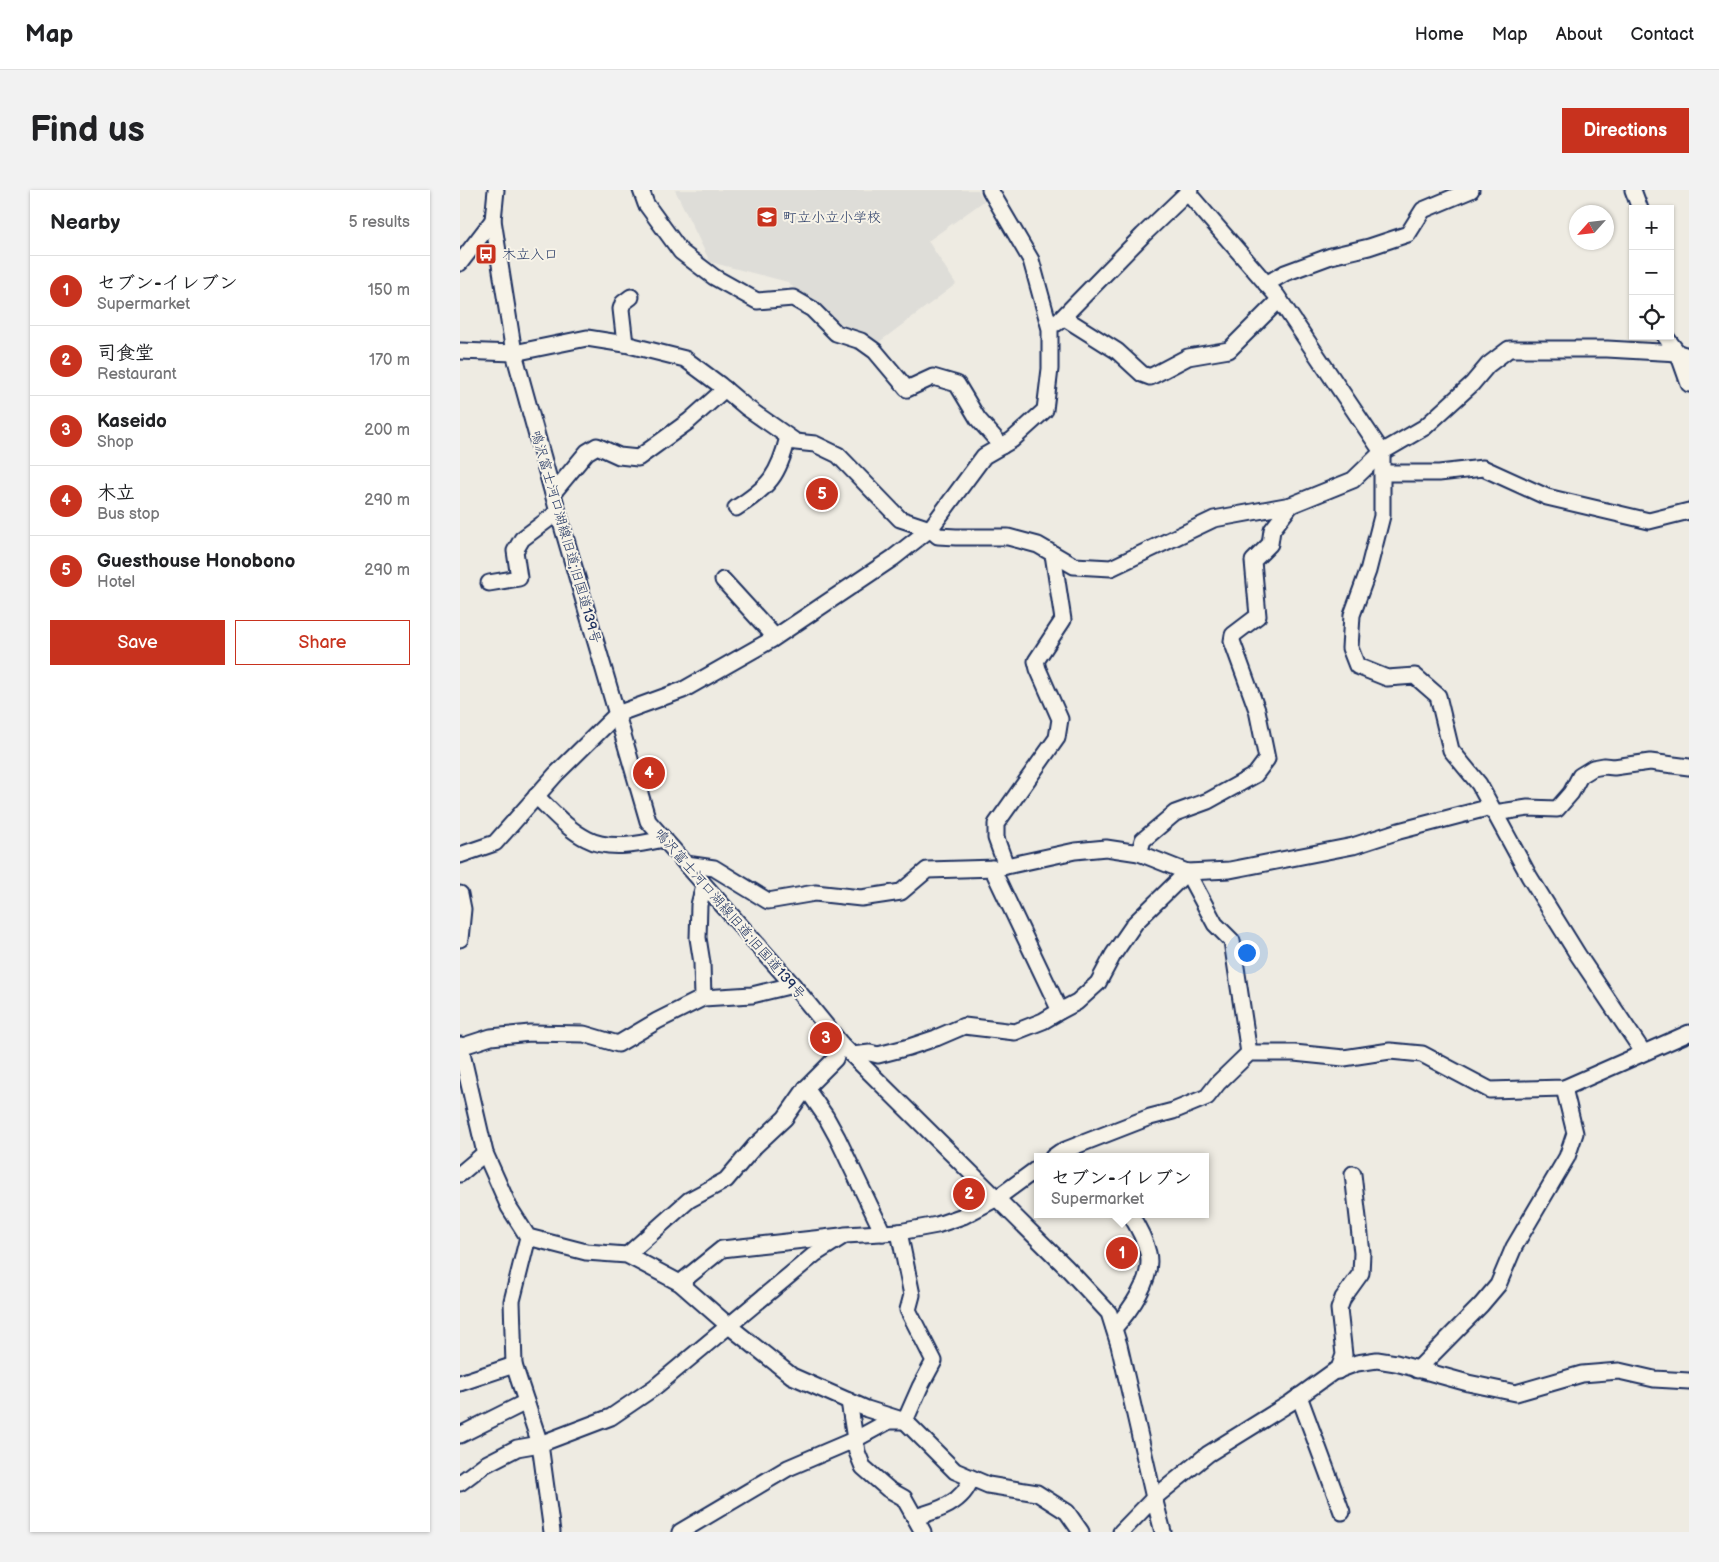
<!DOCTYPE html>
<html lang="en">
<head>
<meta charset="utf-8">
<style>
  body { margin:0; font-family:"Balsamiq Sans","Klee One",sans-serif; background:#f2f2f2; color:#202124 }
  .controls { position:absolute; right:15px; top:15px; display:grid; overflow:hidden; border-radius:0px; box-shadow:0 1px 4px #0004 }
  .controls button { width:45px; height:45px; display:grid; place-items:center; padding:0; border:0; border-bottom:1px solid #e0e0e0; background:#fff; color:#202124; font:25px sans-serif }
  .compass { position:absolute; left:1109px; top:15px; width:45px; height:45px; border-radius:50%; background:#fff; box-shadow:0 1px 4px #0004; rotate:243deg }
  .you { position:absolute; left:786px; top:762px; width:18px; height:18px; margin:-12px; border:4px solid #fff; border-radius:50%; background:#1a73e8; box-shadow:0 0 0 8px #1a73e833 }
  .badge { display:grid; place-items:center; width:32px; height:32px; border-radius:50%; background:#c8321e; color:#fff; font-size:16px; font-weight:700 }
  .pin { position:absolute; translate:-50% -50%; border:2px solid #fff; box-shadow:0 1px 5px #0006 }
  .popup { position:absolute; left:574px; top:963px; width:175px; height:65px; box-sizing:border-box; display:grid; place-content:center; border-radius:0px; background:#fff; filter:drop-shadow(0 1px 4px #0005); font-size:16px; white-space:nowrap; color:#757577 }
  .popup b { font-size:19px; color:#202124 }
  .popup::after { content:''; position:absolute; left:50%; top:100%; margin-left:-10px; border:10px solid transparent; border-top-color:#fff }
  .list { margin:0; padding:0; list-style:none }
  h2 { display:flex; justify-content:space-between; align-items:center; height:65px; margin:0; padding:0 20px; font-size:21px }
  h2 small { font-size:16px; font-weight:400; color:#757577 }
  .list li { display:grid; grid-template-columns:32px 1fr auto; gap:15px; align-items:center; box-sizing:border-box; height:70px; padding:0 20px; border-top:1px solid #e0e0e0 }
  .list b { display:block; font-size:19px; white-space:nowrap }
  .list p { margin:0; font-size:16px; white-space:nowrap; color:#757577 }
  .list em { font-size:16px; font-style:normal; color:#757577 }
  .actions { display:flex; gap:10px; padding:15px 20px }
  .actions a { flex:1; padding:11px 0; border:1px solid #c8321e; border-radius:0px; text-align:center; font-size:18px; color:#c8321e }
  .actions .main { background:#c8321e; color:#fff }
  .icon { flex:none; width:28px; height:28px; fill:none; stroke:currentColor; stroke-width:2; stroke-linecap:round; stroke-linejoin:round }
  .map { position:relative; flex:none; width:1229px; height:1342px; overflow:hidden; border-radius:0px }
  header { display:flex; align-items:center; gap:30px; box-sizing:border-box; height:70px; padding:0 25px; background:#fff; border-bottom:1px solid #e0e0e0 }
  header strong { font-size:24px }
  nav { display:flex; gap:28px; margin-inline-start:auto; font-size:18px }
  .intro { display:flex; align-items:center; justify-content:space-between; box-sizing:border-box; height:120px; padding:0 30px }
  h1 { margin:0; font-size:35px }
  .button { padding:12px 22px; border-radius:0px; background:#c8321e; color:#fff; font-size:18px; font-weight:700 }
  main { display:flex; gap:30px; padding:0 30px }
  aside { flex:1; background:#fff; border-radius:0px; box-shadow:0 1px 4px #0004 }
  .map>svg:first-child { display:block }
</style>
</head>
<body>
<header>
<strong>Map</strong>
<nav><a>Home</a><a>Map</a><a>About</a><a>Contact</a></nav>
</header>
<div class="intro"><h1>Find us</h1><a class="button">Directions</a></div>
<main>
<aside>
<h2>Nearby<small>5 results</small></h2>
<ul class="list">
<li><span class="badge">1</span><div><b>セブン-イレブン</b><p>Supermarket</p></div><em>150 m</em></li>
<li><span class="badge">2</span><div><b>司食堂</b><p>Restaurant</p></div><em>170 m</em></li>
<li><span class="badge">3</span><div><b>Kaseido</b><p>Shop</p></div><em>200 m</em></li>
<li><span class="badge">4</span><div><b>木立</b><p>Bus stop</p></div><em>290 m</em></li>
<li><span class="badge">5</span><div><b>Guesthouse Honobono</b><p>Hotel</p></div><em>290 m</em></li>
</ul>
<div class="actions"><a class="main">Save</a><a>Share</a></div>
</aside>
<div class="map">
<svg width="1229" height="1342" viewBox="0 0 1229 1342">
  <rect width="100%" height="100%" fill="#eeebe2"/>
  <filter id="ink" filterUnits="userSpaceOnUse"><feTurbulence type="fractalNoise" baseFrequency=".02" numOctaves="2"/><feDisplacementMap in="SourceGraphic" scale="10" xChannelSelector="R" yChannelSelector="G"/><feConvolveMatrix kernelMatrix="1 2 1 2 8 2 1 2 1" color-interpolation-filters="sRGB"/></filter>
  <g filter="url(#ink)">
    <path fill="#deddd8" d="M215,0h303l6,11 -56,40 28,43 -82,62 -69,-46 -17,-18 -78,-20z"/>
    <g fill="none" stroke-linecap="round" stroke-linejoin="round">
      <g stroke="#1b2f5e" stroke-width="19">
        <g id="minor">
          <path d="M36,0l-3,30 21,133 44,159 90,309 145,164 48,59 226,224 42,45 10,32 35,153 9,34"/>
          <path d="M181,0l5,14 35,48 33,25 43,24 36,-3 19,11 24,24 25,8 14,10 32,38 26,-12 24,7 21,35 24,27"/>
          <path d="M1173,0l7,19"/>
          <path d="M727,2l90,104 105,156v64l-14,55 -16,44 -2,33 7,18 30,12 28,-2 23,20 13,54 28,34 50,92 49,79 65,97"/>
          <path d="M0,73l33,-43"/>
          <path d="M806,94l19,-11 46,-17 38,-9 39,-13 15,-24 48,-20"/>
          <path d="M603,127l54,34 25,23 8,3 38,-20 41,-7 50,-50"/>
          <path d="M597,133l86,-88 47,-45"/>
          <path d="M1205,146l13,17 7,2"/>
          <path d="M165,154l-4,-35 2,-6 8,-6"/>
          <path d="M0,161l54,2 73,-15 38,6 60,15 35,26 26,22 50,35 19,2 23,11 62,64 30,10 8,7 18,1h52l30,8 36,21 37,2 103,-49 77,-14 62,-25 29,-28 43,-25 47,-43 16,-19 21,-16h98l71,4 11,31"/>
          <path d="M922,283h57l44,-5 64,29 102,24 40,-10"/>
          <path d="M93,303l34,-41 10,-6 22,10 19,2 51,-37 36,-32"/>
          <path d="M276,318c33,-21 43,-33 52,-71"/>
          <path d="M263,390l52,57"/>
          <path d="M29,393l30,-5 -4,-27 7,-12 36,-27"/>
          <path d="M76,606c16,15 32,34 51,43 22,12 54,5 77,0"/>
          <path d="M1034,623l34,-5 29,1 14,-16 9,-17 13,-8 11,-2 10,1 36,-5 39,5"/>
          <path d="M679,663l4,-13 32,-27 33,-12 47,-26 12,-16 -10,-49 -25,-69 1,-6 25,-19 -5,-55 17,-17 2,-14 19,-25"/>
          <path d="M0,665l35,-12 61,-69 61,-60 66,-24 88,-50 122,-82 37,-29 54,-73 28,-16 33,-30 5,-41v-40l-19,-69 -41,-70"/>
          <path d="M226,674l28,4 54,33 47,-8 46,5 40,-6 26,-22 70,-2 78,-17 31,-3 33,5 48,19 28,52 17,17 17,112"/>
          <path d="M546,676l-10,-28v-14l61,-86 3,-19 -22,-50 -2,-8 27,-41 -10,-66"/>
          <path d="M532,678l68,143"/>
          <path d="M0,704l3,15 -3,30"/>
          <path d="M243,808l-1,-35 -4,-25 1,-33 5,-20"/>
          <path d="M0,855l25,108 24,54 19,30 58,15 41,3 53,28 49,43 63,50 75,33 38,12 50,50 33,14 49,8 30,19 14,20"/>
          <path d="M0,857l31,-10 39,-4 54,1 34,10 39,-23 46,-23 49,-3 41,-10"/>
          <path d="M392,865l18,-2 8,2 31,-8 27,-9 28,-12 51,6 28,-11 17,-10 17,-9 21,-19 15,-28 22,-32 52,-51 43,-2 123,-24 46,-15 92,-24"/>
          <path d="M346,898l20,29 11,20 46,96"/>
          <path d="M593,967l7,-5 90,-35 23,-6 34,-14 11,-14 31,-30h45l50,5 46,-7 32,3 68,36 74,-2 125,-55"/>
          <path d="M0,984l25,-21"/>
          <path d="M68,1047l-16,64 2,64 26,79 12,88"/>
          <path d="M167,1065l62,-55 37,-20 29,-34 30,-28 21,-30 29,-29 6,-15"/>
          <path d="M220,1093l42,-34 119,-13"/>
          <path d="M654,1138c16,-17 40,-50 34,-75 -3,-13 -11,-28 -18,-39"/>
          <path d="M957,1180l64,-65 17,-20 16,-38 53,-90 8,-24 -11,-45"/>
          <path d="M878,1181l6,-16 -5,-46 4,-11 18,-25 1,-20 -9,-79"/>
          <path d="M0,1193l54,-18"/>
          <path d="M839,1206l43,116"/>
          <path d="M389,1211l8,51 6,15 25,22 16,9 19,34"/>
          <path d="M0,1245l66,-33"/>
          <path d="M0,1293l24,-18 33,-17 23,-4 71,-27 44,-30 160,-133 30,-19 54,-3 38,-7 26,-9 34,-18 41,-30"/>
          <path d="M455,1327c22,-6 49,-14 56,-39"/>
          <path d="M220,1342l108,-64 68,-29 33,-18h16l15,-34 14,-26 -26,-51 4,-15 -13,-63"/>
          <path d="M661,1342l33,-34 54,-44 82,-51 43,-31 24,-9 20,-3 19,3 72,20 48,10 66,-19 37,-3 35,8 35,2"/>
        </g>
      </g>
      <use href="#minor" stroke="#f7f3e8" stroke-width="15"/>
    </g>
  </g>
  <defs>
    <g id="school-square" transform="scale(1.125)"><rect x="-9" y="-9" width="18" height="18" rx="4" fill="#c8321e" stroke="#f7f3e8"/><path d="M0-5L7-2L0 1L-7-2ZM-4 1L0 2.5L4 1V4Q0 6-4 4Z" fill="#fff"/></g>
    <g id="bus-square" transform="scale(1.125)"><rect x="-9" y="-9" width="18" height="18" rx="4" fill="#c8321e" stroke="#f7f3e8"/><path d="M-5-6H5V4H4V6H2V4H-2V6H-4V4H-5ZM-3.5-4V0h7V-4ZM-3.5 1.2v1.5H-2V1.2ZM2 1.2v1.5H3.5V1.2Z" fill="#fff"/></g>
  </defs>
  <g fill-rule="evenodd">
    <use href="#school-square" x="307" y="27"/>
    <use href="#bus-square" x="26" y="64"/>
  </g>
  <g text-anchor="middle" dominant-baseline="central" stroke-width="4" stroke-linejoin="round" paint-order="stroke">
    <g font-size="14" fill="#1b2f5e" stroke="#f7f3e8" text-anchor="start">
      <text x="323" y="27">町立小立小学校</text>
      <text x="42" y="64">木立入口</text>
    </g>
    <g font-size="14" fill="#1b2f5e" stroke="#f7f3e8">
      <text transform="translate(106 347) rotate(74)">鳴沢富士河口湖線旧道;旧国道139号</text>
      <text transform="translate(270 724) rotate(49)">鳴沢富士河口湖線旧道;旧国道139号</text>
    </g>
  </g>
</svg>
<div class="controls">
<button>+</button>
<button>−</button>
<button><svg class="icon" aria-label="locate" viewBox="0 0 24 24"><circle cx="12" cy="12" r="6"/><path d="M12 2v4M12 18v4M2 12h4M18 12h4"/></svg></button>
</div>
<svg class="compass" viewBox="-18 -18 36 36"><path d="M0-13l5 13h-10z" fill="#e53935"/><path d="M0 13l5-13h-10z" fill="#757577"/></svg>
<div class="you"></div>
<div class="pin badge" style="left:662px;top:1063px">1</div>
<div class="popup"><b>セブン-イレブン</b>Supermarket</div>
<div class="pin badge" style="left:509px;top:1004px">2</div>
<div class="pin badge" style="left:366px;top:848px">3</div>
<div class="pin badge" style="left:189px;top:583px">4</div>
<div class="pin badge" style="left:362px;top:304px">5</div>
</div>
</main>
</body>
</html>
